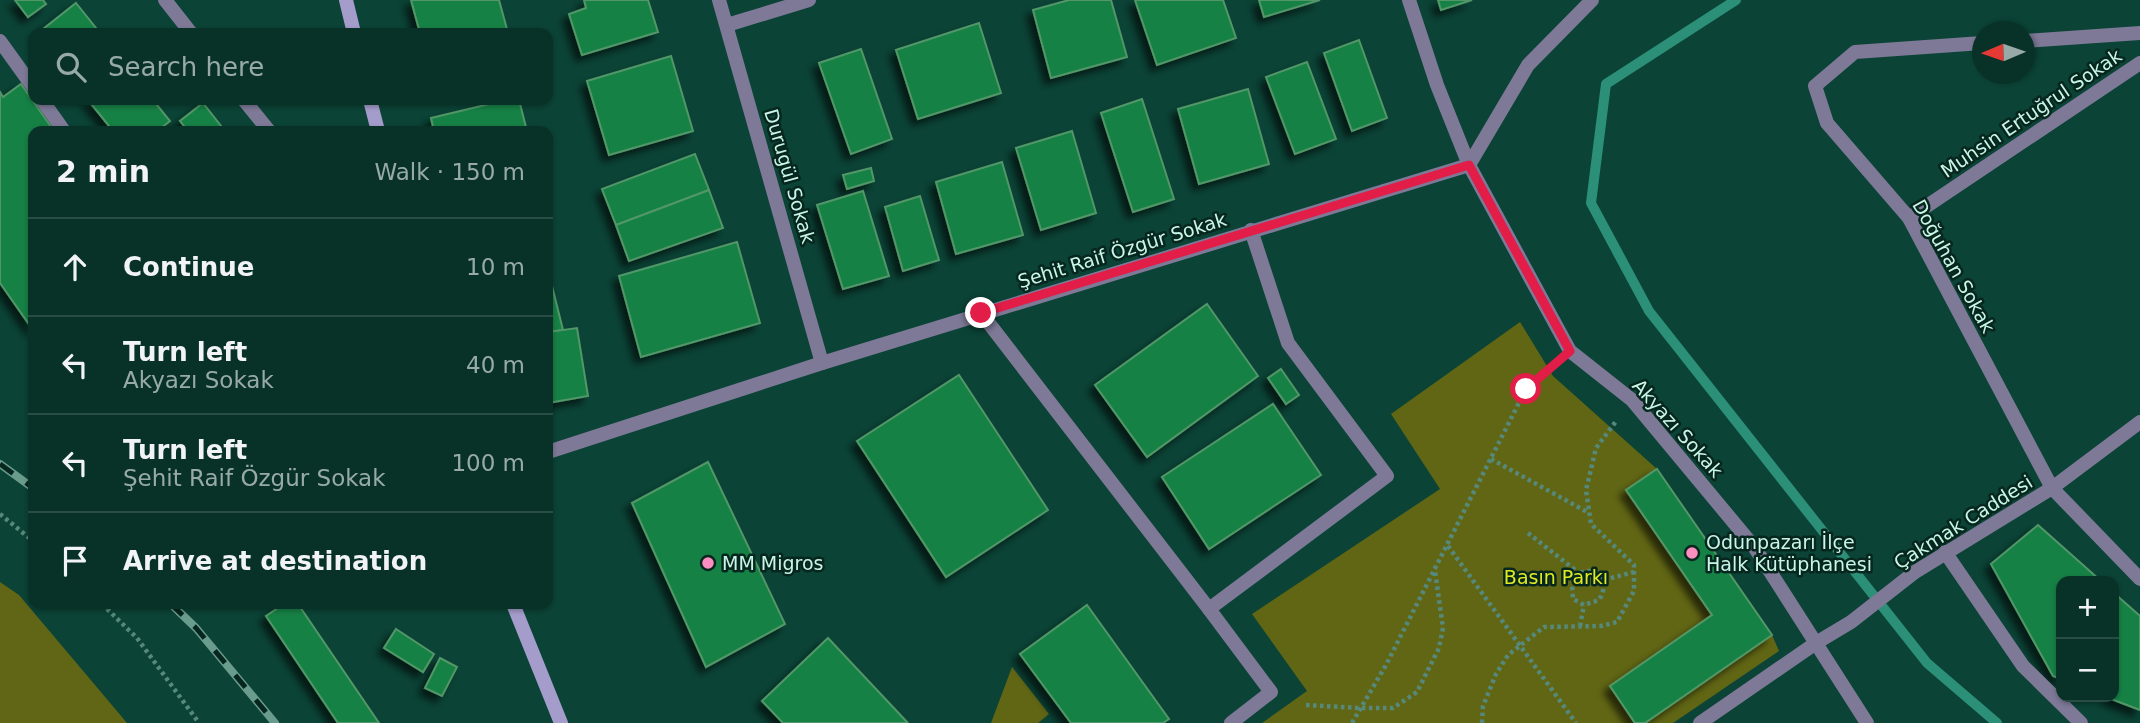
<!DOCTYPE html>
<html lang="en">
<head>
<meta charset="utf-8">
<style>
  body { margin:0; font-family:"DejaVu Sans",sans-serif; background:#163e34; color:#f1f3f6 }
  .controls { position:absolute; right:21px; bottom:21px; display:grid; overflow:hidden; border-radius:14px; box-shadow:0 2px 5px #0004 }
  .controls button { width:63px; height:63px; display:grid; place-items:center; padding:0; border:0; border-bottom:2px solid #294d45; background:#083228; color:#f1f3f6; font:35px sans-serif }
  .compass { position:absolute; left:1972px; top:21px; width:63px; height:63px; border-radius:50%; background:#083228; box-shadow:0 2px 5px #0004; rotate:268deg }
  .stop { position:absolute; width:21px; height:21px; margin:-16px; border:5px solid #e11d48; border-radius:50%; background:#fff }
  .stop.end { background:#e11d48; border-color:#fff; box-shadow:0 2px 7px #0008 }
  .list { margin:0; padding:0; list-style:none }
  h2 { display:flex; justify-content:space-between; align-items:center; height:91px; margin:0; padding:0 28px; font-size:30px }
  h2 small { font-size:23px; font-weight:400; color:#98aaa8 }
  .list li { display:grid; grid-template-columns:46px 1fr auto; gap:21px; align-items:center; box-sizing:border-box; height:98px; padding:0 28px; border-top:2px solid #294d45 }
  .list b { display:block; font-size:26px; white-space:nowrap }
  .list p { margin:0; font-size:23px; white-space:nowrap; color:#98aaa8 }
  .list em { font-size:23px; font-style:normal; color:#98aaa8 }
  .icon { flex:none; width:38px; height:38px; fill:none; stroke:currentColor; stroke-width:2; stroke-linecap:round; stroke-linejoin:round }
  .map { position:relative; flex:none; width:2140px; height:723px; overflow:hidden }
  .search { position:absolute; background:#083228; box-shadow:0 2px 5px #0004; left:28px; top:28px; width:525px; height:77px; display:flex; align-items:center; gap:18px; box-sizing:border-box; padding:0 24px; border-radius:14px; color:#98aaa8; font-size:26px }
  .panel { position:absolute; background:#083228; box-shadow:0 2px 5px #0004; left:28px; top:126px; width:525px; height:483px; border-radius:14px }
  .map>svg:first-child { display:block }
</style>
</head>
<body>
<div class="map">
<svg width="2140" height="723" viewBox="0 0 2140 723">
  <defs>
    <filter id="shadow"><feDropShadow dx="-6" dy="6" stdDeviation="3.5" flood-color="#0009"/></filter>
  </defs>
  <rect width="100%" height="100%" fill="#0b4336"/>
  <g fill="#616614">
    <path d="M1520,322l33,54 104,93 115,166 7,16 -106,72h-411l45,-32 -55,-77 188,-125 -49,-75z"/>
    <path d="M1012,667l37,47 -11,9h-47z"/>
  </g>
  <path fill="#616617" d="M0,582l19,13 108,128h-127z"/>
  <g fill="none" stroke-linecap="round" stroke-linejoin="round">
    <path stroke="#2c8f77" stroke-width="10" d="M1736,0l-130,84 -15,119 58,108 278,352 70,60"/>
  </g>
  <g fill="#148145" stroke="#529768" stroke-width="2" filter="url(#shadow)">
    <path d="M15,0h28l3,4 -18,13z"/>
    <path d="M411,0h88l9,33h-88z"/>
    <path d="M584,0h64l10,32 -76,23 -13,-41 17,-6z"/>
    <path d="M1069,0h42l16,57 -76,21 -18,-68z"/>
    <path d="M1135,0h88l13,38 -79,27z"/>
    <path d="M1259,0h61l-56,17z"/>
    <path d="M1438,0h34l-31,10z"/>
    <path d="M76,3l24,30h-62z"/>
    <path d="M979,23l22,70 -83,26 -22,-69z"/>
    <path d="M1359,40l28,78 -35,13 -28,-78z"/>
    <path d="M861,49l31,90 -41,15 -32,-91z"/>
    <path d="M671,56l22,75 -84,24 -22,-74z"/>
    <path d="M1307,62l29,77 -41,15 -29,-77z"/>
    <path d="M21,84l33,47h-21v199l-33,-47v-191l3,5z"/>
    <path d="M1248,89l21,75 -70,20 -21,-75z"/>
    <path d="M1142,99l32,100 -41,13 -32,-99z"/>
    <path d="M88,100h65l17,21 -13,10h-44z"/>
    <path d="M506,100h13l8,31h-93l-3,-13z"/>
    <path d="M203,103l22,28h-37l-8,-10z"/>
    <path d="M1072,131l24,82 -55,17 -25,-82z"/>
    <path d="M695,154l14,36 -93,35 -14,-36z"/>
    <path d="M1002,162l21,73 -67,19 -20,-72z"/>
    <path d="M871,168l3,13 -27,8 -4,-14z"/>
    <path d="M709,190l14,38 -94,33 -13,-36z"/>
    <path d="M863,191l26,85 -46,13 -26,-84z"/>
    <path d="M920,196l19,64 -36,11 -18,-64z"/>
    <path d="M737,242l23,81 -119,34 -22,-81z"/>
    <path d="M548,270l15,60 -15,2z"/>
    <path d="M1207,304l51,72 -111,81 -52,-72z"/>
    <path d="M577,328l11,68 -40,7v-71z"/>
    <path d="M1281,369l18,26 -13,9 -18,-26z"/>
    <path d="M959,375l89,135 -102,67 -89,-136z"/>
    <path d="M1273,404l48,71 -112,74 -47,-72z"/>
    <path d="M708,462l77,162 -79,43 -74,-164z"/>
    <path d="M1657,469l115,166 -127,88h-10l-25,-37 102,-71 -86,-125z"/>
    <path d="M2038,525l63,56h-40v98l-8,-3 -62,-112z"/>
    <path d="M2114,593l26,23v94l-34,-13h8z"/>
    <path d="M284,604h14l81,119h-41l-72,-107z"/>
    <path d="M1087,605l82,114 -6,4h-92l-51,-69z"/>
    <path d="M396,629l38,25 -11,18 -39,-24z"/>
    <path d="M828,638l80,85h-125l-21,-22z"/>
    <path d="M440,658l17,9 -15,29 -17,-8z"/>
  </g>
  <g fill="none" stroke-linecap="round" stroke-linejoin="round">
    <g stroke="#56897c" stroke-width="4.5" stroke-dasharray="3.5 3.5" stroke-linecap="butt">
      <path d="M1491,459l98,54"/>
      <path d="M0,514l33,27"/>
      <path d="M1528,533l51,40"/>
      <path d="M1448,546l128,177"/>
      <path d="M1588,571l11,2c6,10 6,17 0,27l-15,5 -11,-6 -1,-15 7,-11z"/>
      <path d="M1604,580l30,-8"/>
      <path d="M102,604l35,34 62,85"/>
      <path d="M1580,626l4,-21"/>
      <path d="M1306,705l53,3h34l24,-16 22,-44 4,-20 -8,-57"/>
      <path d="M1352,723l34,-58 140,-276 27,-24"/>
      <path d="M1482,723l1,-17 13,-32 12,-19 36,-28 57,-1 16,-4 17,-31v-26l-43,-41 -5,-34 10,-42 21,-28"/>
    </g>
    <g stroke="#7e7997" stroke-width="14">
      <path d="M165,0l26,33"/>
      <path d="M0,41l33,46"/>
      <path d="M42,100l22,31"/>
      <path d="M244,100l25,31"/>
    </g>
    <g stroke="#7e7997" stroke-width="14">
      <path d="M719,0l103,363"/>
      <path d="M1409,0l28,85 32,80"/>
      <path d="M727,25l82,-25"/>
      <path d="M2024,41l116,-8"/>
      <path d="M1469,165l59,-100 64,-65"/>
      <path d="M1909,218l-82,-95 -12,-37 40,-34 127,-9"/>
      <path d="M981,313l228,296 178,-133 -99,-133 -37,-113"/>
      <path d="M548,452l274,-89 647,-198"/>
      <path d="M2052,488l88,91"/>
      <path d="M1945,552l78,114 58,57"/>
      <path d="M1209,609l62,83 -40,31"/>
    </g>
    <g stroke="#7e7997" stroke-width="14">
      <path d="M1469,165l101,186 62,49 123,148 112,175"/>
      <path d="M2052,488l-143,-270 231,-155"/>
      <path d="M1700,723l116,-80 35,-21 64,-50 137,-84 88,-66"/>
    </g>
    <g stroke="#a49ccb" stroke-width="14">
      <path d="M346,0l8,33"/>
      <path d="M370,100l8,31"/>
      <path d="M513,604l48,119"/>
    </g>
    <g stroke="#6a9c8e" stroke-width="8">
      <g id="rail">
        <path d="M0,464l33,24"/>
        <path d="M171,604l25,24 79,95"/>
      </g>
    </g>
    <use href="#rail" stroke="#06261e" stroke-width="5" stroke-dasharray="16" stroke-linecap="butt"/>
  </g>
  <g fill="none" stroke-linecap="round" stroke-linejoin="round">
    <path stroke="#e11d48" stroke-width="9" d="M981,313l488,-148 101,186 -44,38"/>
  </g>
  <g fill="#fd8ec0" stroke="#06261e" stroke-width="2.5">
    <circle cx="1692" cy="553" r="7"/>
    <circle cx="708" cy="563" r="7"/>
  </g>
  <g text-anchor="middle" dominant-baseline="central" stroke-width="5" stroke-linejoin="round" paint-order="stroke">
    <g font-size="19" fill="#c9f6e7" stroke="#06261e">
      <text transform="translate(2031 113) rotate(-34)">Muhsin Ertuğrul Sokak</text>
      <text transform="translate(790 176) rotate(74)">Durugül Sokak</text>
      <text transform="translate(1122 250) rotate(-17)">Şehit Raif Özgür Sokak</text>
      <text transform="translate(1954 266) rotate(61)">Doğuhan Sokak</text>
      <text transform="translate(1678 428) rotate(48)">Akyazı Sokak</text>
      <text transform="translate(1963 522) rotate(-32)">Çakmak Caddesi</text>
    </g>
    <g font-size="19" fill="#c9f6e7" stroke="#06261e" text-anchor="start">
      <text x="1706" y="542">Odunpazarı İlçe<tspan x="1706" dy="22">Halk Kütüphanesi</tspan></text>
      <text x="722" y="563">MM Migros</text>
    </g>
    <g font-size="19" fill="#e0ea23" stroke="#06261e">
      <text x="1556" y="577">Basın Parkı</text>
    </g>
  </g>
</svg>
<div class="controls">
<button>+</button>
<button>−</button>
</div>
<svg class="compass" viewBox="-18 -18 36 36"><path d="M0-13l5 13h-10z" fill="#e53935"/><path d="M0 13l5-13h-10z" fill="#98aaa8"/></svg>
<div class="stop" style="left:1526px;top:389px"></div>
<div class="stop end" style="left:981px;top:313px"></div>
<div class="search"><svg class="icon" aria-label="search" viewBox="0 0 24 24"><circle cx="10" cy="10" r="6"/><path d="M15 15l6 6"/></svg>Search here</div>
<section class="panel">
<h2>2 min<small>Walk · 150 m</small></h2>
<ul class="list">
<li><svg class="icon" aria-label="ahead" viewBox="0 0 24 24"><path d="M12 20V5M6 11l6-6 6 6"/></svg><div><b>Continue</b></div><em>10 m</em></li>
<li><svg class="icon" aria-label="left" viewBox="0 0 24 24"><path d="M17 20v-9H6M10 6l-5 5 5 5"/></svg><div><b>Turn left</b><p>Akyazı Sokak</p></div><em>40 m</em></li>
<li><svg class="icon" aria-label="left" viewBox="0 0 24 24"><path d="M17 20v-9H6M10 6l-5 5 5 5"/></svg><div><b>Turn left</b><p>Şehit Raif Özgür Sokak</p></div><em>100 m</em></li>
<li><svg class="icon" aria-label="arrive" viewBox="0 0 24 24"><path d="M6 21V4h12l-3 4 3 4H6"/></svg><div><b>Arrive at destination</b></div></li>
</ul>
</section>
</div>
</body>
</html>
